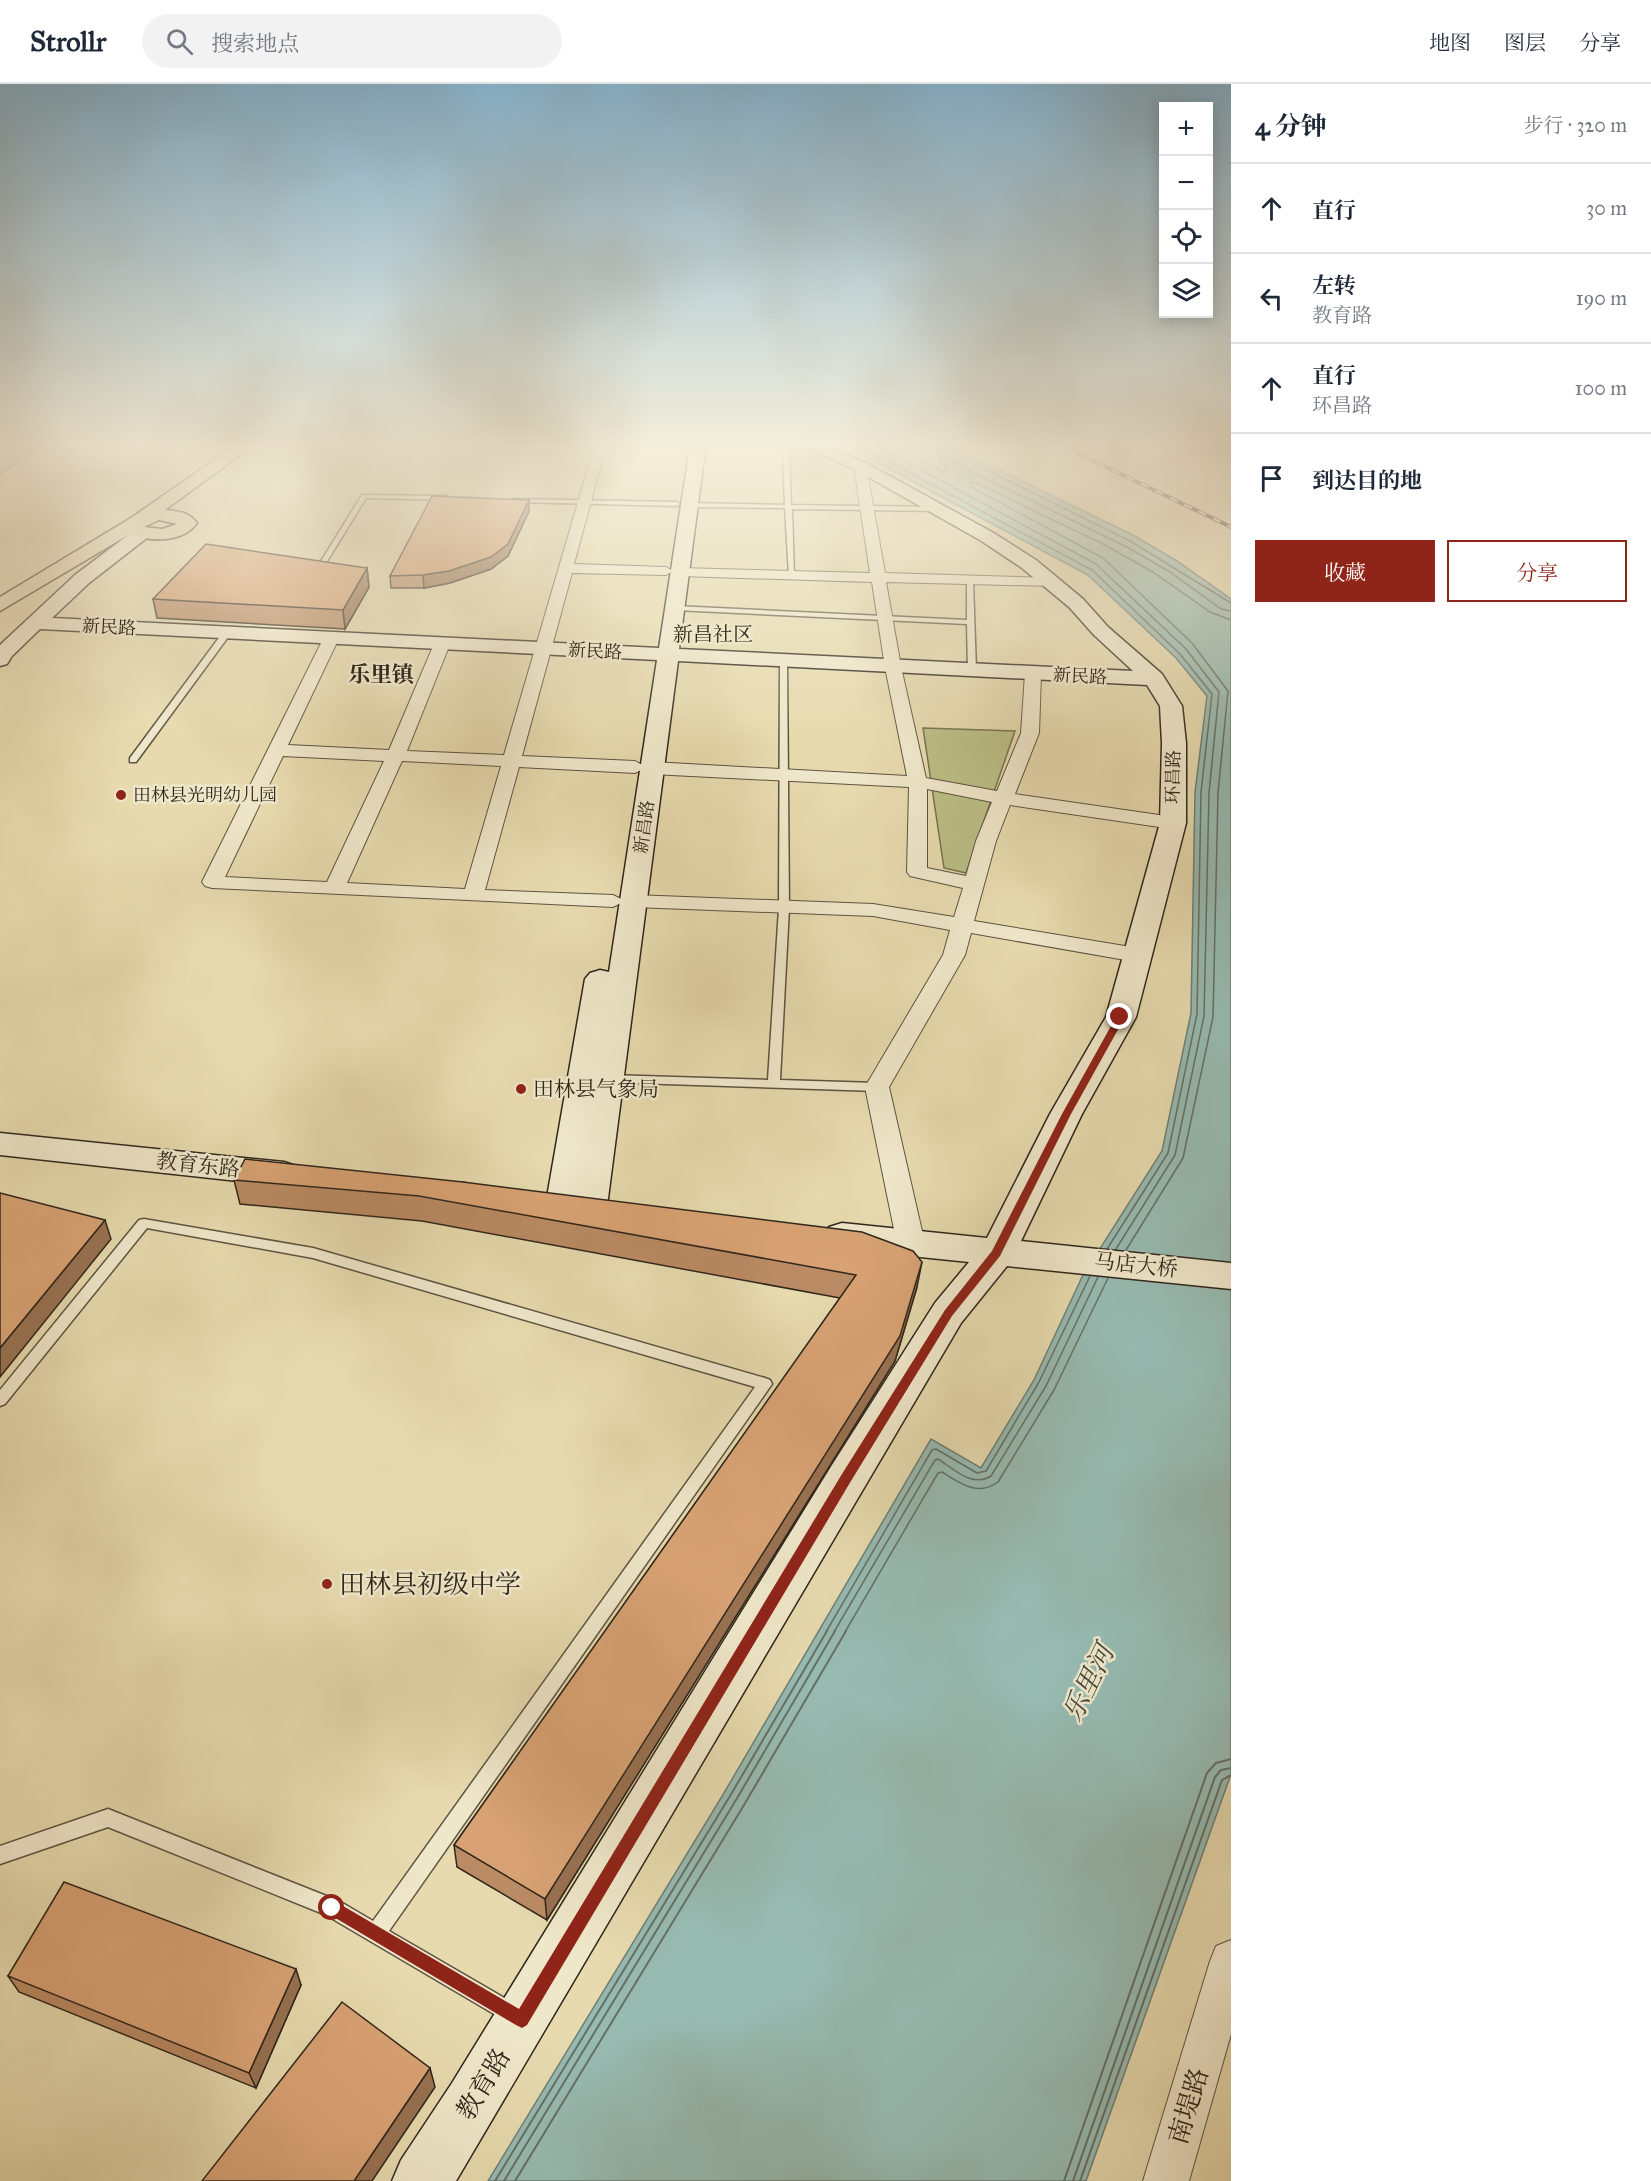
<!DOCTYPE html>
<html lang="zh">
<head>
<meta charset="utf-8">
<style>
  body { margin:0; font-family:"IM FELL Great Primer","Noto Serif SC",serif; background:#f2f2f3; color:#1f2937 }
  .controls { position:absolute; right:18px; top:18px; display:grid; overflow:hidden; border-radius:0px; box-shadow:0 3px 15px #0003 }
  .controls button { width:54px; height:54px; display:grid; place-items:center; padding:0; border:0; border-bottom:2px solid #e0e1e3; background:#fff; color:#1f2937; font:30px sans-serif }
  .stop { position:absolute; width:18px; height:18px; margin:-14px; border:4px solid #8f2418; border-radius:50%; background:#fff }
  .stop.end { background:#8f2418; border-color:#fff; box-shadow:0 2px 6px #0008 }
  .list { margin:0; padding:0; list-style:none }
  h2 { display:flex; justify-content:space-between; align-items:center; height:78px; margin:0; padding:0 24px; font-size:26px }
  h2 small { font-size:20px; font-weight:400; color:#747a83 }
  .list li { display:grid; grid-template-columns:39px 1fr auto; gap:18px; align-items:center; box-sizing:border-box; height:90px; padding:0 24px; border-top:2px solid #e0e1e3 }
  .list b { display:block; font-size:22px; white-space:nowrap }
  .list p { margin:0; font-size:20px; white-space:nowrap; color:#747a83 }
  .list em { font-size:20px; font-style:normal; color:#747a83 }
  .actions { display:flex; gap:12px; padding:18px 24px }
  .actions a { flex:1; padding:14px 0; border:2px solid #8f2418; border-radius:0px; text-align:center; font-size:21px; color:#8f2418 }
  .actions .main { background:#8f2418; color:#fff }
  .icon { flex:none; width:33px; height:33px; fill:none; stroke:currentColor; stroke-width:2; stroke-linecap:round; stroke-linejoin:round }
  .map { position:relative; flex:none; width:1231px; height:2097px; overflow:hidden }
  header { display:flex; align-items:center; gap:36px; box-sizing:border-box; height:84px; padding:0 30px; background:#fff; border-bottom:2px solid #e0e1e3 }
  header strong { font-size:28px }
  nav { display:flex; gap:33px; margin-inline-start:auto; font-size:21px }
  .search { width:420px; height:54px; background:#f2f2f3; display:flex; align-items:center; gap:15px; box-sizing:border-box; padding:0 21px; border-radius:33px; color:#747a83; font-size:22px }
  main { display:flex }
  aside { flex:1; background:#fff }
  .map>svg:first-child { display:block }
</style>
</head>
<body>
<header>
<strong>Strollr</strong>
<div class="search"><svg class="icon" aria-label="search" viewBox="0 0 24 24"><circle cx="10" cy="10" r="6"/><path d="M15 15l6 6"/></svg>搜索地点</div>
<nav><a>地图</a><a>图层</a><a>分享</a></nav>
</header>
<main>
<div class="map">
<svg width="1231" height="2097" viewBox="0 0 1231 2097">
  <rect width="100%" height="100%" fill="#e6daae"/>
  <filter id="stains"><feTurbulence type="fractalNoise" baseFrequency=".00333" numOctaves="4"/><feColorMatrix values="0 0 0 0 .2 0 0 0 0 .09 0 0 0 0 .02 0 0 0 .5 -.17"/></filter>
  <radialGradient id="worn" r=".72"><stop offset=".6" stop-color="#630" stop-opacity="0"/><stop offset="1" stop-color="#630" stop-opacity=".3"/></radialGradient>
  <g fill="#bbbe86" stroke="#767250" stroke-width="1.5">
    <path d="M0,365h38l-38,25z"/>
    <path d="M923,644l92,3 -49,142 -22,-5z"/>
  </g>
  <path fill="#97bab1" stroke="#6e7f75" stroke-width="1.5" d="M852,365h104l177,86 44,26 54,38v1175l-145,407h-598l236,-388 207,-354 50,29 53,-88 48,-103 80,-126 29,-138 4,-221 12,-96 -31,-38 -88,-83z"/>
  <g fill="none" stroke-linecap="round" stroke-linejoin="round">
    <g stroke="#647066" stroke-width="1.5">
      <path d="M865,365l227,121 88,84 32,40 -11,98 -4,222 -29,139 -61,96"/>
      <path d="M882,365l214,115 90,85 33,43 -10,101 -5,223 -29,139 -59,94"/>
      <path d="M901,365l43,23 3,-4 -6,-8 -2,-11"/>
      <path d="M948,365l2,9 6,6 171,83 43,25 51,37 10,2"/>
      <path d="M956,365l4,8 170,84 101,62"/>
      <path d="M1126,1166l57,-92 30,-141 5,-224 10,-102 -36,-48 -89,-85 -132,-71 -1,-4 4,-1 129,62 50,28 57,40 21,8"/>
      <path d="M826,1548l106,-182 4,-1 41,24 9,-2 53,-89 51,-106"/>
      <path d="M834,1548l101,-172 3,-1c16,10 34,29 53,17l55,-90 52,-109"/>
      <path d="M845,1548l93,-159 4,-1c18,11 36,25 56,10l56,-92 54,-112"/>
    </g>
    <g stroke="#647066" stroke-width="2">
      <path d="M495,2097l235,-385 97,-165"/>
      <path d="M504,2097l232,-381 99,-169"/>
      <path d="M515,2097l229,-376 102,-174"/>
      <path d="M1064,2097l143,-408 9,-10 15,-4"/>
      <path d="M1073,2097l142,-404 6,-7 10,-2"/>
      <path d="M1080,2097l142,-401 9,-5"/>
    </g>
    <g stroke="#5e5340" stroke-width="3">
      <g id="lane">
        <path d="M783,365h6l2,56 148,2 3,2 -3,2 -147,-2 2,66 -5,1 -4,-68 -96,-1 -3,-2 3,-2 96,2z"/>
        <path d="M362,411l85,1 3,2 -3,2 -81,-2 -40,65 -5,1 -1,-1z"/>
        <path d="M513,415l164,3 3,2 -3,2 -162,-4z"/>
        <path d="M970,495l3,2 3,90 -4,2 -4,-2 -1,-47 -292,-14 -4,-2 4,-2 292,14v-39z"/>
        <path d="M224,547l7,2 -95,129h-6v-4z"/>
        <path d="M780,575l7,2 2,247 -9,172 97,3 6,4 -6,4 -272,-9 -2,-3 2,-3 4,-1 159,5 11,-172z"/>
        <path d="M144,1135l169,29 452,130 5,2 2,4 -383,547 131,76 3,7 -3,7 -7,3 -7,-3 -180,-106 -218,-88 -108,37v-18l108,-37 231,92 34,20 382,-534 -442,-129 -166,-30 -142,176 -5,2v-16l139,-170z"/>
      </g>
    </g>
    <g stroke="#5e5340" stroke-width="2">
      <g id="street">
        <path d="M458,365h158l-12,4 -30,111 92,3 7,4 -7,4 -94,-2 -50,183 113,5 9,5 8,-4 255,14 -22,-109 -13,-85 -192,-6 -7,-4 7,-4 190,5 -16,-107 2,-3 4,-1 6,4 19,107 169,5 7,4 -7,4 -168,-4 15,85 25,111 71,13 24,-58 4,-59 8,-5 8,5 -2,59 -24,61 158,23 10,6 -10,6 -163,-24 -14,36 -22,80 163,27 8,2 3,5 -3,5 -8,2 -166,-29 -6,22 -76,132 36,157 -4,7 -10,3 -10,-3 -4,-7 -32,-157 78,-132 7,-25 -77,-14 -240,-9 -10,-5 -10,5 -401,-19 -7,-2 -3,-4 123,-247h12l2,3 -51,107 101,5 45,-106 8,-5 8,5 -43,107 97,4 88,-301 -128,-1zM283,672l101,5 -57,121 -102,-5zM402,677l99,5 -36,123 -118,-6zM519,683l116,6 8,-4 9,5 257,13 -2,85 3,4 53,12 -9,29 -81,-13 -240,-9 -10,5 -10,-5 -128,-5zM927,705l65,13 -16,39 -10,35 -39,-8z"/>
        <path d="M1231,1856v94l-42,147h-46l67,-220 6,-15z"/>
      </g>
    </g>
    <g stroke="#30261b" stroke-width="3">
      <g id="secondary">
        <path d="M686,365l19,2 -26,198 454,22 -39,-36 -25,-28 -47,-39 -42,-28 -126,-71 -44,-20h22l34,14 126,69 44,28 47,39 25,28 54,47 20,32 4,37v80l-50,194 -54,97 -61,127 210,22v26l-224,-23 -46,57 -505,858h-64l9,-21 51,-77 380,-618 103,-162 34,-41 -127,-13 -13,-4 -5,-9 5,-9 13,-4 145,15 63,-124 56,-97 54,-194 2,-80 -2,-37 -13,-21 -469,-24 -71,545 -5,9 -12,3 -12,-3 -2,-4 -13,4 -12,-3 -5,-9 39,-224 5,-6 10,-3 9,2 48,-312 -617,-31 -28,27 -5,8 -7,2v-21l75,-70 61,-46h12l3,4 -3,4 -59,46 -37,35 607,30 30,-195z"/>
        <path d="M0,1049l284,29 12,4 5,8 -5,8 -12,4 -284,-31z"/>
      </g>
    </g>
    <g stroke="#30261b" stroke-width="3">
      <path id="highway" d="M230,365h18l-83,61c13,1 24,2 32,13 -14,20 -46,19 -67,11l-130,77v-14l131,-79zM159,436l18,4 -15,5 -18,-2z"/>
    </g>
    <use href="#lane" fill="#efe7ca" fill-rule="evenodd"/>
    <use href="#street" fill="#efe7ca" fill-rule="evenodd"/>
    <use href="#secondary" fill="#efe7ca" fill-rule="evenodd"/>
    <use href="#highway" fill="#e6daae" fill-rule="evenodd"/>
    <g stroke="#30261b" stroke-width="4">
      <path id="rail" d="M1069,365l162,78"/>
    </g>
    <use href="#rail" stroke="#efe7ca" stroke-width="2" stroke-dasharray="8" stroke-linecap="butt"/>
  </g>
  <g fill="#ba8b64" stroke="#30261b" stroke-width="1.5">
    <path d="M529,427l-21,45 -17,13 -41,14 -26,5h-33l-1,-12z"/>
    <path d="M367,484l2,19 -24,42 -188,-11 -4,-19z"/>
    <path d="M234,1096l229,2 454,105 -22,74 -348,559 -90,-53 -3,-22 386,-547 -418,-77 -182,-17z"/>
    <path d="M8,1892l293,9 -45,103 -237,-96z"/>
  </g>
  <g fill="#977151" stroke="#30261b" stroke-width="1.5">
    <path d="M529,416v11l-21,45 -17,13 -41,14 -26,5 -1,-13z"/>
    <path d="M367,484l2,19 -24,42 -2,-19z"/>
    <path d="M105,1136l6,19 -111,138v-29z"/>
    <path d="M922,1178l-5,25 -22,74 -348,559 -2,-21z"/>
    <path d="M296,1885l5,16 -45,103 -7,-15z"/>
    <path d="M430,1984l5,19 -63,94h-18z"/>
  </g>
  <g fill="#d8a274" stroke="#30261b" stroke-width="1.5">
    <path d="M432,412l97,4 -21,44 -17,13 -42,14 -26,4 -33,1z"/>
    <path d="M206,460l161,24 -24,42 -190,-11z"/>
    <path d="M245,1075l218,23 399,50 51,19 9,11 -22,74 -355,563 -91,-54 402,-570 -437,-79 -185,-16z"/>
    <path d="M0,1109l105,27 -105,128z"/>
    <path d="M64,1798l232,87 -47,104 -241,-97z"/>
    <path d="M342,1918l88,66 -76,113h-152z"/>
  </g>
  <linearGradient id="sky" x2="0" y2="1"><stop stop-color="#87b6d2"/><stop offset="0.55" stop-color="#f4eedb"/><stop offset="1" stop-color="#f4eedb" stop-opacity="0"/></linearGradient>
  <rect width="1231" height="658" fill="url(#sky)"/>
  <path fill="#8f2418" d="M1120,931l5,2 -54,97 -71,142 -48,60 -101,165 -324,544 -5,3 -6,-3 -189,-112 -3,-5 3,-5 5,-3 6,3 181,106 323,-535 103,-164 47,-59 70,-137 54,-97z"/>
  <g fill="#8f2418" stroke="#efe7ca" stroke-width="2">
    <circle cx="121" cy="711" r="6"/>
    <circle cx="521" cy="1005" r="6"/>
    <circle cx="327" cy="1500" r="6"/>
  </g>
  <g text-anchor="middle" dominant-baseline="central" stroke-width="5" stroke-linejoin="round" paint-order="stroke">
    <g font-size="18" fill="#30261b" stroke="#efe7ca">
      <text transform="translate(109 543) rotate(3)">新民路</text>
      <text transform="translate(595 567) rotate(3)">新民路</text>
      <text transform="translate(1080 592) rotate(3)">新民路</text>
      <text transform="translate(1173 693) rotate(-89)">环昌路</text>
      <text transform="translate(644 743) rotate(-82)">新昌路</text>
    </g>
    <g font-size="18" fill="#30261b" stroke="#efe7ca" text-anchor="start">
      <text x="133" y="711">田林县光明幼儿园</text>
    </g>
    <g font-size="20" fill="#30261b" stroke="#efe7ca">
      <text x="713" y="550">新昌社区</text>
    </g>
    <g font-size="21" fill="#30261b" stroke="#efe7ca" text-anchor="start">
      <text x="533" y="1005">田林县气象局</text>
    </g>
    <g font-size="21" fill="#30261b" stroke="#efe7ca">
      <text transform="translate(198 1081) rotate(6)">教育东路</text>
      <text transform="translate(1136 1181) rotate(6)">马店大桥</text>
    </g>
    <g font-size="22" font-weight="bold" fill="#30261b" stroke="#efe7ca">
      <text x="381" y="590">乐里镇</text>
    </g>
    <g font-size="26" fill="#30261b" stroke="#efe7ca" text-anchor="start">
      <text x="339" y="1500">田林县初级中学</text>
    </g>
    <g font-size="26" fill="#30261b" stroke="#efe7ca">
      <text transform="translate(483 2000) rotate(-59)">教育路</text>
      <text transform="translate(1188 2022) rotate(-73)">南堤路</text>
    </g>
    <g font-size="27" font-style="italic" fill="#4a4b40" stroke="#efe7ca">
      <text transform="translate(1088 1599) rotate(-64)">乐里河</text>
    </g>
  </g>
  <rect width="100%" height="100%" filter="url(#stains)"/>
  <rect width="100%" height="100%" fill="url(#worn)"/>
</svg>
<div class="controls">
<button>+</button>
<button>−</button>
<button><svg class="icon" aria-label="locate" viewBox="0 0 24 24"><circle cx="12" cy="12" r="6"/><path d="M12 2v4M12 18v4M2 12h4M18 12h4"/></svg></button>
<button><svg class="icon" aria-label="layers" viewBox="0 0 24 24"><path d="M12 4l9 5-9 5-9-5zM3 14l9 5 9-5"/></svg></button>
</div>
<div class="stop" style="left:332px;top:1824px"></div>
<div class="stop end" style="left:1120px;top:933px"></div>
</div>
<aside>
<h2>4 分钟<small>步行 · 320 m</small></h2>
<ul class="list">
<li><svg class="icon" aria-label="ahead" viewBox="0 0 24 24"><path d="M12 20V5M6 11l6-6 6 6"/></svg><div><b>直行</b></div><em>30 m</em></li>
<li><svg class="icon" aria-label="left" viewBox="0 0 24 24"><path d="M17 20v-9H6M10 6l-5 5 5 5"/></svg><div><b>左转</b><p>教育路</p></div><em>190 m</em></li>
<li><svg class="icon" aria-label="ahead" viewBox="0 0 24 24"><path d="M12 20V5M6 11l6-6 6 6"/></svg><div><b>直行</b><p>环昌路</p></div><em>100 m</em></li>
<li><svg class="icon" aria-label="arrive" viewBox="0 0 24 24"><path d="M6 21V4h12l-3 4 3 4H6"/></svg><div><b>到达目的地</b></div></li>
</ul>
<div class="actions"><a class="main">收藏</a><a>分享</a></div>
</aside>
</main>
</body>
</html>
